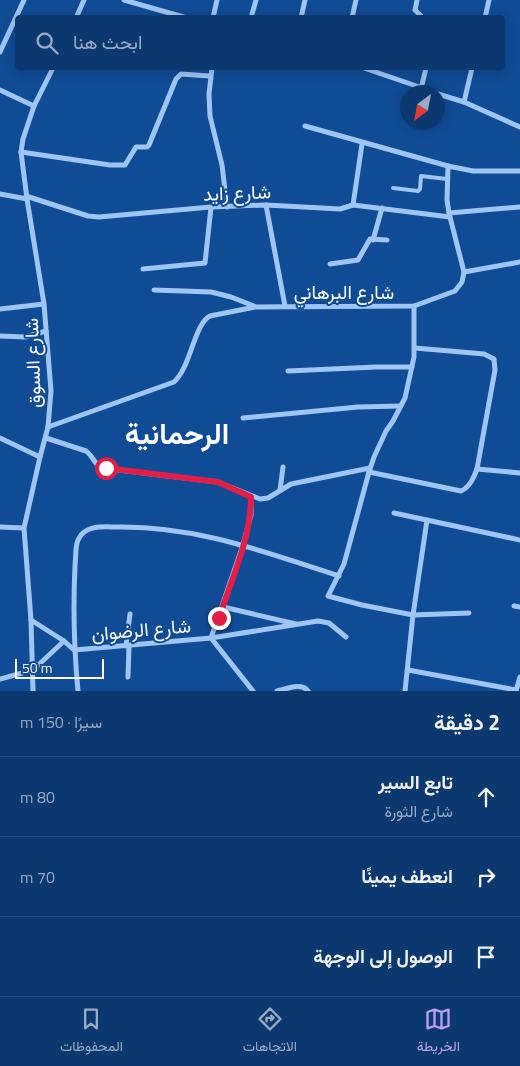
<!DOCTYPE html>
<html lang="ar">
<head>
<meta charset="utf-8">
<style>
  body { margin:0; font-family:"Titillium Web",Vazirmatn,sans-serif; background:#153f75; color:#f1f3f6; direction:rtl }
  .compass { position:absolute; left:400px; top:85px; width:45px; height:45px; border-radius:50%; background:#0c3870; box-shadow:0 2px 12px #0003; rotate:212deg }
  .scale { position:absolute; left:15px; bottom:12px; width:89px; box-sizing:border-box; padding-left:5px; border:2px solid #fff; border-top:0; font-size:14px; line-height:18px; white-space:nowrap; color:#fff; -webkit-text-stroke:4px #104b95; paint-order:stroke }
  .stop { position:absolute; width:15px; height:15px; margin:-11px; border:4px solid #e11d48; border-radius:50%; background:#fff }
  .stop.end { background:#e11d48; border-color:#fff; box-shadow:0 1px 5px #0008 }
  .list { margin:0; padding:0; list-style:none }
  h2 { display:flex; justify-content:space-between; align-items:center; height:65px; margin:0; padding:0 20px; font-size:21px }
  h2 small { font-size:16px; font-weight:400; color:#9aacc3 }
  .list li { display:grid; grid-template-columns:32px 1fr auto; gap:15px; align-items:center; box-sizing:border-box; height:80px; padding:0 20px; border-top:1px solid #2c5283 }
  .list b { display:block; font-size:19px; white-space:nowrap }
  .list p { margin:0; font-size:16px; white-space:nowrap; color:#9aacc3 }
  .list em { font-size:16px; font-style:normal; color:#9aacc3 }
  .icon { flex:none; width:28px; height:28px; fill:none; stroke:currentColor; stroke-width:2; stroke-linecap:round; stroke-linejoin:round }
  .map { position:relative; flex:none; width:520px; height:691px; overflow:hidden; direction:ltr }
  .search { position:absolute; background:#0c3870; box-shadow:0 2px 12px #0003; left:15px; right:15px; top:15px; height:55px; display:flex; align-items:center; gap:12px; box-sizing:border-box; padding:0 18px; border-radius:5px; color:#9aacc3; font-size:19px }
  .sheet { height:305px; background:#0c3870 }
  nav { display:flex; justify-content:space-around; align-items:center; box-sizing:border-box; height:70px; border-top:1px solid #2c5283; background:#0c3870; font-size:14px; color:#9aacc3 }
  nav a { display:grid; justify-items:center; gap:2px }
  nav .on { color:#bca0f2 }
  .map>svg:first-child { display:block }
</style>
</head>
<body>
<div class="map">
<svg width="520" height="691" viewBox="0 0 520 691">
  <rect width="100%" height="100%" fill="#104b95"/>
  <g fill="none" stroke-linecap="round" stroke-linejoin="round">
    <path stroke="#9ec5f4" stroke-width="4" d="M393,188l25,3 2,-2 1,-13 26,3"/>
    <g stroke="#9ec5f4" stroke-width="5">
      <path d="M124,0l63,18"/>
      <path d="M417,0l-2,10 8,8"/>
      <path d="M76,18l8,-18"/>
      <path d="M213,18l4,-18"/>
      <path d="M251,18l5,-18"/>
      <path d="M301,18l4,-18"/>
      <path d="M352,18l4,-18"/>
      <path d="M485,18l4,-18"/>
      <path d="M0,52l24,-52"/>
      <path d="M212,68l-3,26 1,22 12,49 5,42"/>
      <path d="M364,68l70,24"/>
      <path d="M421,89l5,-21"/>
      <path d="M0,90l34,16"/>
      <path d="M438,94l26,8 56,25"/>
      <path d="M464,102l8,-34"/>
      <path d="M305,126l143,40"/>
      <path d="M21,152l89,13h15l11,-18h11l2,-2 27,-66 5,-5 29,2"/>
      <path d="M0,194l27,5"/>
      <path d="M26,196l62,20 11,1 112,-10 55,-2 74,4 13,-4 97,12"/>
      <path d="M266,205l19,101"/>
      <path d="M353,205l9,-61"/>
      <path d="M449,213l71,-6"/>
      <path d="M373,240l9,-32"/>
      <path d="M330,264l28,-4 12,-21 17,1"/>
      <path d="M143,269l62,-6 6,-56"/>
      <path d="M464,272l56,-10"/>
      <path d="M154,290l57,2 20,5 23,9"/>
      <path d="M414,306v51l-9,41 -12,23 -7,10 -12,26 -5,15 -25,92 -16,32 34,9 51,10 56,-2"/>
      <path d="M0,309l44,-5"/>
      <path d="M0,336l25,1 21,-6"/>
      <path d="M415,348l69,6 10,5 1,11 -18,99"/>
      <path d="M288,371l88,-4h36"/>
      <path d="M243,418l115,-11 43,-1"/>
      <path d="M48,427l126,-45c17,-15 20,-58 36,-66l45,-9 159,-1 41,-15 7,-9 2,-10 -15,-59 -2,-13 1,-34 25,5h47"/>
      <path d="M0,438l40,19"/>
      <path d="M46,438l40,13c7,5 8,13 16,17l116,14 42,17 8,-1 23,-14 79,-16"/>
      <path d="M369,472l92,19c9,-4 13,-14 16,-22l43,4"/>
      <path d="M280,490l3,-23"/>
      <path d="M394,513l126,27"/>
      <path d="M0,527l24,1"/>
      <path d="M514,606l6,1"/>
      <path d="M223,607l73,17"/>
      <path d="M31,620l33,21 10,9 137,-12 107,-17 11,2 17,14"/>
      <path d="M211,638l32,-93 8,-30v-18"/>
      <path d="M211,638l42,53"/>
      <path d="M126,646l4,-32"/>
      <path d="M408,670l108,20"/>
      <path d="M128,677l1,-31"/>
      <path d="M0,679l33,-9 31,-29"/>
      <path d="M33,691l-2,-71 -7,-92 16,-71 8,-30 3,-36 -7,-87 -17,-105 -6,-47 2,-13 11,-33 19,-38"/>
      <path d="M78,691c-4,-42 -5,-83 -3,-125 1,-8 0,-19 3,-26 7,-16 26,-13 40,-13 80,-1 146,25 221,49"/>
      <path d="M277,691c10,-2 24,-9 31,0"/>
      <path d="M405,691l8,-76 14,-95"/>
      <path d="M516,691l4,-14"/>
    </g>
  </g>
  <g fill="none" stroke-linecap="round" stroke-linejoin="round">
    <path stroke="#e11d48" stroke-width="6" d="M106,468l112,14 33,15c0,41 -19,81 -32,121"/>
  </g>
  <g text-anchor="middle" dominant-baseline="central" stroke-width="4" stroke-linejoin="round" paint-order="stroke">
    <g font-size="19" fill="#fff" stroke="#104b95">
      <text transform="translate(237 192) rotate(-2)">شارع زايد</text>
      <text x="344" y="291">شارع البرهاني</text>
      <text transform="translate(32 363) rotate(-92)">شارع السوق</text>
      <text transform="translate(141 629) rotate(-5)">شارع الرضوان</text>
    </g>
    <g font-size="29" font-weight="bold" fill="#fff" stroke="#104b95">
      <text x="177" y="433">الرحمانية</text>
    </g>
  </g>
</svg>
<svg class="compass" viewBox="-18 -18 36 36"><path d="M0-13l5 13h-10z" fill="#e53935"/><path d="M0 13l5-13h-10z" fill="#9aacc3"/></svg>
<div class="scale">50 m</div>
<div class="stop" style="left:106px;top:468px"></div>
<div class="stop end" style="left:219px;top:618px"></div>
<div class="search"><svg class="icon" aria-label="search" viewBox="0 0 24 24"><circle cx="10" cy="10" r="6"/><path d="M15 15l6 6"/></svg>ابحث هنا</div>
</div>
<section class="sheet">
<h2>2 دقيقة<small>سيرًا · 150 m</small></h2>
<ul class="list">
<li><svg class="icon" aria-label="ahead" viewBox="0 0 24 24"><path d="M12 20V5M6 11l6-6 6 6"/></svg><div><b>تابع السير</b><p>شارع الثورة</p></div><em>80 m</em></li>
<li><svg class="icon" aria-label="right" viewBox="0 0 24 24"><path d="M7 20v-9h11M14 6l5 5-5 5"/></svg><div><b>انعطف يمينًا</b></div><em>70 m</em></li>
<li><svg class="icon" aria-label="arrive" viewBox="0 0 24 24"><path d="M6 21V4h12l-3 4 3 4H6"/></svg><div><b>الوصول إلى الوجهة</b></div></li>
</ul>
</section>
<nav>
<a class="on"><svg class="icon" aria-label="map" viewBox="0 0 24 24"><path d="M3 6l6-2 6 2 6-2v14l-6 2-6-2-6 2zM9 4v14M15 6v14"/></svg>الخريطة</a>
<a><svg class="icon" aria-label="directions" viewBox="0 0 24 24"><path d="M12 3l9 9-9 9-9-9zM9 14v-3h6M13 9l2 2-2 2"/></svg>الاتجاهات</a>
<a><svg class="icon" aria-label="saved" viewBox="0 0 24 24"><path d="M7 4h10v16l-5-4-5 4z"/></svg>المحفوظات</a>
</nav>
</body>
</html>
